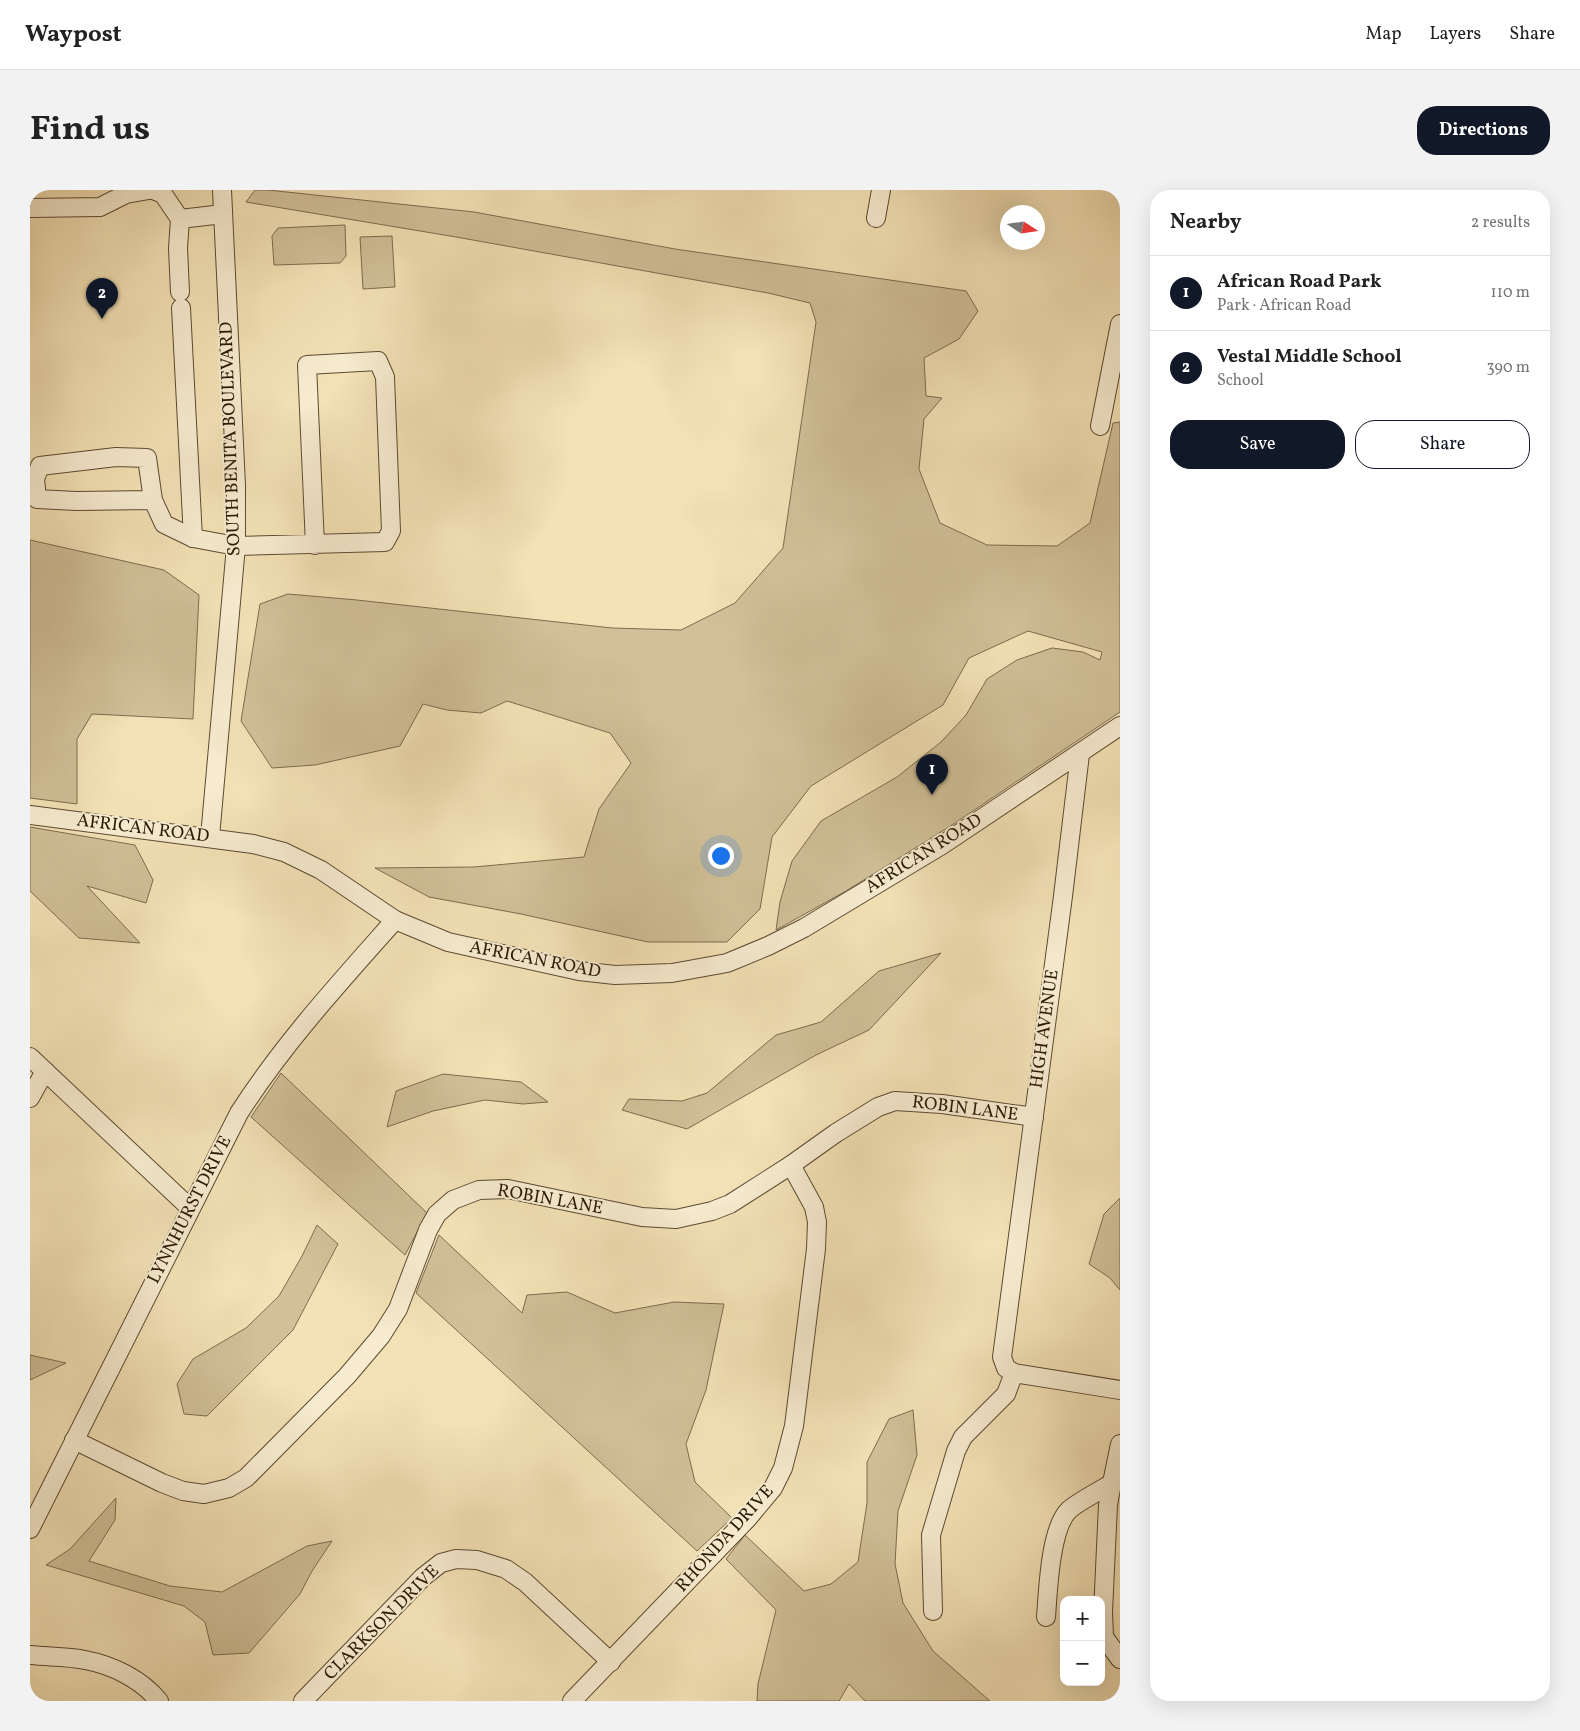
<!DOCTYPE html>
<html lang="en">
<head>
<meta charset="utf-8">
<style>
  body { margin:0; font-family:Vollkorn,serif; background:#f2f2f2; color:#222 }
  .controls { position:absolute; right:15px; bottom:15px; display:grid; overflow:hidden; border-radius:10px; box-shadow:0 5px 20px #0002 }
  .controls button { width:45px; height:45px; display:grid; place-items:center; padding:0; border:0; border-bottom:1px solid #e0e0e0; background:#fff; color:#222; font:25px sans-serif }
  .compass { position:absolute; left:970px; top:15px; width:45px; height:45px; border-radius:50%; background:#fff; box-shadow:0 5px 20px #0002; rotate:102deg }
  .you { position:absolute; left:690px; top:665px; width:18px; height:18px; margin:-12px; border:4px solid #fff; border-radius:50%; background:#1a73e8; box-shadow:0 0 0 8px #1a73e833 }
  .badge { display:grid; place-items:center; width:32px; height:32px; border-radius:50%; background:#111827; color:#fff; font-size:16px; font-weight:700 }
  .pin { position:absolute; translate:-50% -41px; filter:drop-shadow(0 1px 2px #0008) }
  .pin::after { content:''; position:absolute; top:26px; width:18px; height:15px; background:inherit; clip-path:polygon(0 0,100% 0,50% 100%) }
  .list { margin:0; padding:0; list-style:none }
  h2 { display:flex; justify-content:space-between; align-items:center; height:65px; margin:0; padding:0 20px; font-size:21px }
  h2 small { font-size:16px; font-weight:400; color:#767676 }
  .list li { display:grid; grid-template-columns:32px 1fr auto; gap:15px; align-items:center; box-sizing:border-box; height:75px; padding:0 20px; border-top:1px solid #e0e0e0 }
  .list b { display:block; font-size:19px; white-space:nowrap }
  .list p { margin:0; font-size:16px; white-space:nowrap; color:#767676 }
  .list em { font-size:16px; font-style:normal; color:#767676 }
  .actions { display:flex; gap:10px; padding:15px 20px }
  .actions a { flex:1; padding:11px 0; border:1px solid #111827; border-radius:20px; text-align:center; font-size:18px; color:#111827 }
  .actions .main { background:#111827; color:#fff }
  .map { position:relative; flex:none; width:1090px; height:1511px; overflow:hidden; border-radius:20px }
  header { display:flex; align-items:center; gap:30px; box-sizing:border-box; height:70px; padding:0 25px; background:#fff; border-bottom:1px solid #e0e0e0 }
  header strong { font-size:24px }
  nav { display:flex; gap:28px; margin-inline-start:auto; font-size:18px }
  .intro { display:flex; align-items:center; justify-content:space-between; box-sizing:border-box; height:120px; padding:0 30px }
  h1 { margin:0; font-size:35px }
  .button { padding:12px 22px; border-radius:20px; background:#111827; color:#fff; font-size:18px; font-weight:700 }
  main { display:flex; gap:30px; padding:0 30px }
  aside { flex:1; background:#fff; border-radius:20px; box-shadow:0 5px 20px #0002 }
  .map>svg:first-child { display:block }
</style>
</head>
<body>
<header>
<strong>Waypost</strong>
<nav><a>Map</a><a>Layers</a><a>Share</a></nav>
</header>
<div class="intro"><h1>Find us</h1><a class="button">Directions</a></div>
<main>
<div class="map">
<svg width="1090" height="1511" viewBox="0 0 1090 1511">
  <rect width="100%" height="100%" fill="#f3e2b6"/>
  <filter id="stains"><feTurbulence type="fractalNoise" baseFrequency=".004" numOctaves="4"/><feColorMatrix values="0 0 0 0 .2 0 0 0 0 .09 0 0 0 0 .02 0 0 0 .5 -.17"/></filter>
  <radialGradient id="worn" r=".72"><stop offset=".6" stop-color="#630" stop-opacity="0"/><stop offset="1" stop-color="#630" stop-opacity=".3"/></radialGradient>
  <g fill="#d1c098" stroke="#7d6c4f">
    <path d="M225,0h13l206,22 201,37 291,42 12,20 -19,28 -35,19 2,38 16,2 -18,21 -5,50 21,54 47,22 70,1 33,-23 23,-100 7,-1v290l-171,115 -103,64 -70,39 4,-28 12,-41 29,-40 76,-44 44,-35 25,-27 21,-36 30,-19 35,-12 31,4 17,8 2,-8 -74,-21 -59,27 -26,47 -132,81 -39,51 -12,72 -33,33h-79l-127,-28 -92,-17 -54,-29 99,-1 110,-10 15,-48 32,-46 -21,-30 -103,-32 -26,12 -34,-3 -24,-6 -23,42 -85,19 -43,3 -31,-47 19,-117 28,-10 69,6 255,28 69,2 54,-27 48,-55 33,-226 -6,-19 -42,-10 -312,-56 -210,-35z"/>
    <path d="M315,35l1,31 -6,7 -66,2 -2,-29 6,-8z"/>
    <path d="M362,46l3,51 -32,2 -3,-52z"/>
    <path d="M0,350l134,30 35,25 -6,124 -101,-5 -15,25v65l-47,-6z"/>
    <path d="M0,637l105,18 18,35 -7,23 -59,-17 53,57 -61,-5 -49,-47z"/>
    <path d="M911,763l-72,77 -53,25 -129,74 -65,-19 7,-11 53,2 25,-8 69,-58 45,-13 58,-51z"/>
    <path d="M251,883l146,140 -22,42 -154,-138z"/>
    <path d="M413,884l78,8 27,20 -25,2 -38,-4 -52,11 -46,16 9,-36z"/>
    <path d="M1090,1008v92l-10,-12 -21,-14 15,-50z"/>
    <path d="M287,1035l21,19 -45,86 -86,86 -23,-2 -7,-30 16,-25 53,-31 33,-32 23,-40z"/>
    <path d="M409,1045l83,78 5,-18 40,-3 48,21 59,-11 50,2 -18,86 -20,54 9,38 37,36 -35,33 -281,-258z"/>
    <path d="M0,1165l36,8 -36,17z"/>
    <path d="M883,1220l4,45 -19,56 -3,53 8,39 30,48 57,50h-125l-16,-17 -10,17h-82l1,-17 18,-74 -50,-51 19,-24 59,56 27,-7 27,-22 9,-59v-41l22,-43z"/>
    <path d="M86,1308l-1,22 -26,41 81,25 52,6 85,-46 25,-5 -20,30 -12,23 -51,59 -36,2 -8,-33 -21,-16 -138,-41 24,-16z"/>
  </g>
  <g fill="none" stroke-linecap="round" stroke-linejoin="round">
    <g stroke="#5c4a32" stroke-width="20">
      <g id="minor">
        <path d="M123,0l10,4 17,25 -2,29 2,44"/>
        <path d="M0,18l70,-1 26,-13 23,-4"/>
        <path d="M846,28l5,-28"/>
        <path d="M150,29l43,-5"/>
        <path d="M151,118l12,230"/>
        <path d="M1070,236l20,-102"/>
        <path d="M123,310l-77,1 -39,-2 -2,-20 5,-13 76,-9 31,1 6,42 11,24 29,14 43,8 149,-4 6,-11 -6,-154 -7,-16 -71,4 8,180"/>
        <path d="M1050,564l-17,142 -61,461 4,11 8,5 106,17"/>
        <path d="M0,625l223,29 31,8 37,18 74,50 53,22 131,29 36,4 57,-2 55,-10 41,-17 36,-18 138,-83 178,-119"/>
        <path d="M180,647l26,-291v-60l-14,-296"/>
        <path d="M0,867l160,151"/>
        <path d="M0,908l15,-27"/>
        <path d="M44,1250l88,43 21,8 21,3 25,-6 17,-10 101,-102 34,-40 17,-27 30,-79 9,-16 16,-14 26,-10 29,-1 134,28 34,2 36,-8 18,-7 61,-39 45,-32 42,-26 17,-6 47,3 92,13"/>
        <path d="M1082,1293l-4,22 -5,107 1,25 16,22"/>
        <path d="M0,1339l209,-416c45,-70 101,-131 156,-193"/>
        <path d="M903,1421l-2,-76 25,-84 7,-14 43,-43 8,-21"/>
        <path d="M1016,1427c2,-25 4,-89 23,-107 10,-9 31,-19 43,-27l8,-39"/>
        <path d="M0,1465c18,2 37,1 55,5 27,5 56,19 74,41"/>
        <path d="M273,1511l120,-124 18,-14 15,-4 21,1 29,9 19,13 86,80"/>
        <path d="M542,1511l176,-183 25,-30 10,-20 11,-42 22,-177 1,-27 -3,-15 -23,-42"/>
      </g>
    </g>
    <use href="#minor" stroke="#f7ecd0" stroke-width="18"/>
  </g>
  <g text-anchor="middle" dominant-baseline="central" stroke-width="4" stroke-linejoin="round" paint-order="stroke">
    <g font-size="18" fill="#291806" stroke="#f7ecd0">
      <text transform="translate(201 249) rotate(-92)">SOUTH BENITA BOULEVARD</text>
      <text transform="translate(113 639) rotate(7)">AFRICAN ROAD</text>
      <text transform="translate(894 664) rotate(-32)">AFRICAN ROAD</text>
      <text transform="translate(505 770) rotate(11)">AFRICAN ROAD</text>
      <text transform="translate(1015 839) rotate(-82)">HIGH AVENUE</text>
      <text transform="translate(935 919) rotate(7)">ROBIN LANE</text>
      <text transform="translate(520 1010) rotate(10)">ROBIN LANE</text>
      <text transform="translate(160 1020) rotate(-63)">LYNNHURST DRIVE</text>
      <text transform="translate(695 1349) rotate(-48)">RHONDA DRIVE</text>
      <text transform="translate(352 1433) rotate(-45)">CLARKSON DRIVE</text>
    </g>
  </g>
  <rect width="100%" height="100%" filter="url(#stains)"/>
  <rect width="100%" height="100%" fill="url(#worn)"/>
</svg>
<div class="controls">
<button>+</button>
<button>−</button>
</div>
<svg class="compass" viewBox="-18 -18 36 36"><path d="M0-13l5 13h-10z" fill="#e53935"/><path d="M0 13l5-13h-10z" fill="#767676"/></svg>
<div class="you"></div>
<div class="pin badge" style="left:902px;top:605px">1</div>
<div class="pin badge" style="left:72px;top:129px">2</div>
</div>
<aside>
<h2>Nearby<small>2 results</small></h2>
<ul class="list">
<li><span class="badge">1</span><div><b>African Road Park</b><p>Park · African Road</p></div><em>110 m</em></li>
<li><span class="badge">2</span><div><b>Vestal Middle School</b><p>School</p></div><em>390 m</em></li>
</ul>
<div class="actions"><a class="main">Save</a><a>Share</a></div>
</aside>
</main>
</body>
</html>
